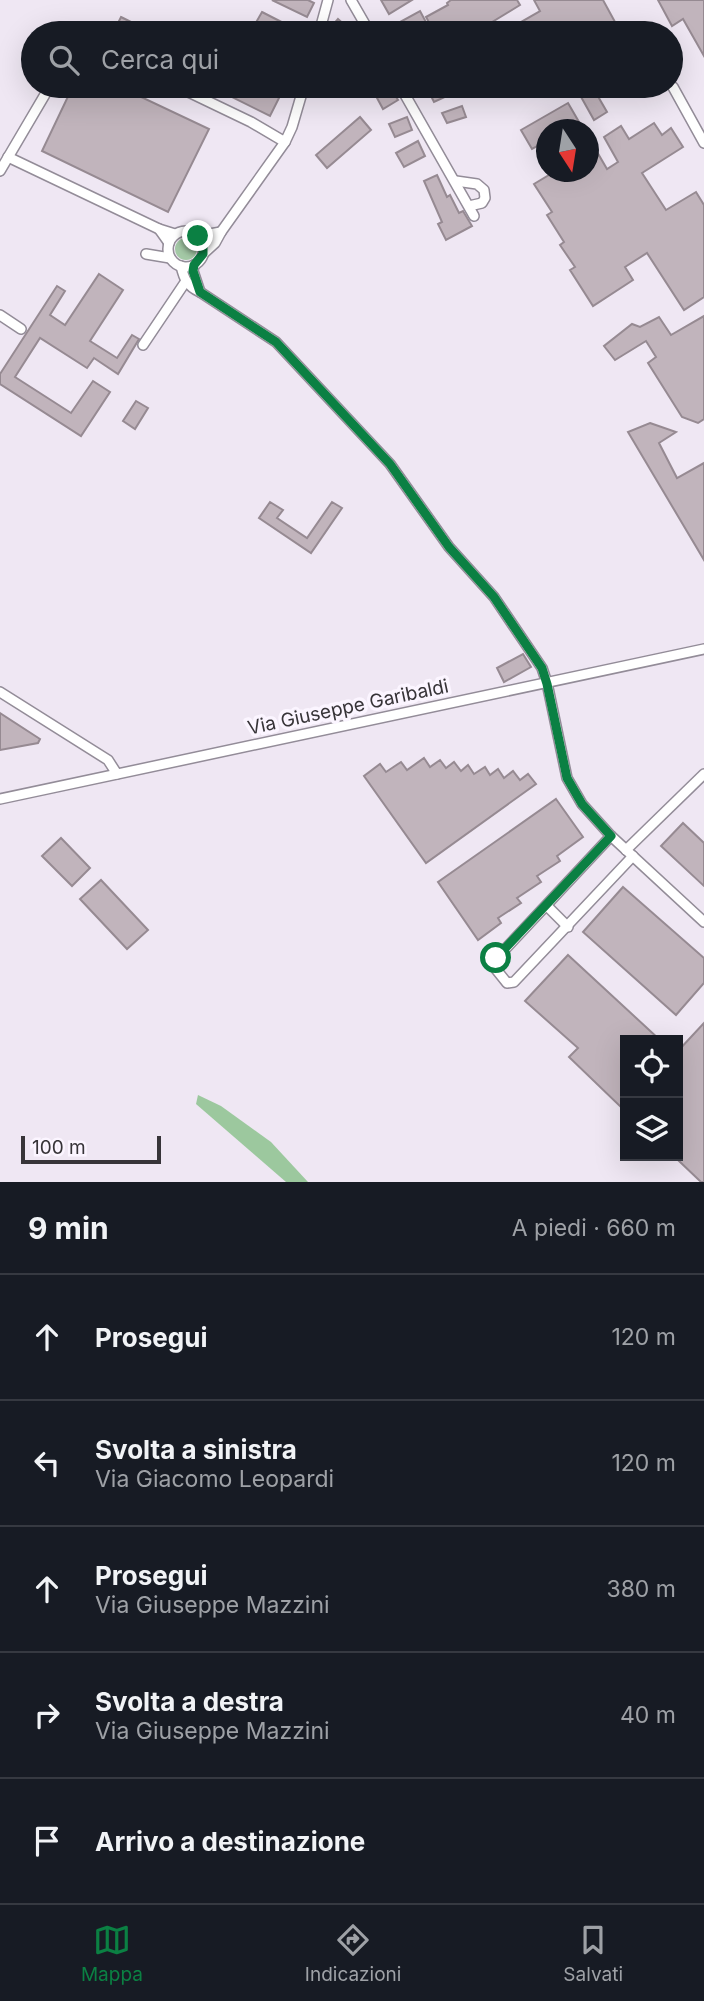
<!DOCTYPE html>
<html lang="it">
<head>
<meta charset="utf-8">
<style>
  body { margin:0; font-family:Inter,sans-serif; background:#20242c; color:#f1f3f6 }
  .controls { position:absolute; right:21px; bottom:21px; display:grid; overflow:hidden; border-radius:0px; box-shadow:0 7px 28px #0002 }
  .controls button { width:63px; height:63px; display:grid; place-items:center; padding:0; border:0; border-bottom:2px solid #363941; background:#171b24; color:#f1f3f6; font:35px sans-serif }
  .compass { position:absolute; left:536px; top:119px; width:63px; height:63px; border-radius:50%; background:#171b24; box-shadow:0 7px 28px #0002; rotate:168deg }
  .scale { position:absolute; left:21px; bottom:18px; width:140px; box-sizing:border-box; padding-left:7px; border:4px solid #373438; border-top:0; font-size:19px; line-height:24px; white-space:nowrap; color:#373438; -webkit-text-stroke:5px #fbf5ff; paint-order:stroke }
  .stop { position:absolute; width:21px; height:21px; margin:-16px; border:5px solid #0b8043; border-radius:50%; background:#fff }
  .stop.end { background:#0b8043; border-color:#fff; box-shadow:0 2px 7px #0008 }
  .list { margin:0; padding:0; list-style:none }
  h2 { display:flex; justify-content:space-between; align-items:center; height:91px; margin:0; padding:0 28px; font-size:30px }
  h2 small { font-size:23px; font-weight:400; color:#9ea1a6 }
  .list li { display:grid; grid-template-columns:46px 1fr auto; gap:21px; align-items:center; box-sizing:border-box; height:126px; padding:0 28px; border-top:2px solid #363941 }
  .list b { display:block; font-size:26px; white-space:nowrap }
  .list p { margin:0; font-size:23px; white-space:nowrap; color:#9ea1a6 }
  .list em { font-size:23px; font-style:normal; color:#9ea1a6 }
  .icon { flex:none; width:38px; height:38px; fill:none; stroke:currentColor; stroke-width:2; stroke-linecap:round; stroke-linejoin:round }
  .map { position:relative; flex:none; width:704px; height:1182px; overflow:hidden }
  .search { position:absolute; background:#171b24; box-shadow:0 7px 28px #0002; left:21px; right:21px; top:21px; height:77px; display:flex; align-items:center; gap:18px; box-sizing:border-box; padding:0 24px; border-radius:38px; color:#9ea1a6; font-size:26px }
  .sheet { height:721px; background:#171b24 }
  nav { display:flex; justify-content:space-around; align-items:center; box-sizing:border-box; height:98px; border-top:2px solid #363941; background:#171b24; font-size:19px; color:#9ea1a6 }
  nav a { display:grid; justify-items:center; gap:4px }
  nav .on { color:#0b8043 }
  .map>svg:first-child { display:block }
</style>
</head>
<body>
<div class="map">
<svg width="704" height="1182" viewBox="0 0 704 1182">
  <rect width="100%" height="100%" fill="#efe7f3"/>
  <circle fill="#a4c9a6" cx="186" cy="249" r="11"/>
  <path fill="#9cc89e" d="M198,1095l23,11 50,36 37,40h-22l-90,-78z"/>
  <g fill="#c1b4bc" stroke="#968a92" stroke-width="2">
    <path d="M272,0h36l6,3 -7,14z"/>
    <path d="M381,0h31l-23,14z"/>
    <path d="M451,0h66l3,5 -46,28h-39l-9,-16 22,-12 -1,-2z"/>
    <path d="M534,0h69l18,33h-119l38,-22z"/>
    <path d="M658,0h46v56l-21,-37 -11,7z"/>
    <path d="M420,11l7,13 -16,9h-31z"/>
    <path d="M262,12l41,21h-53z"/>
    <path d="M121,17l32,16h-40z"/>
    <path d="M338,19l10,9 -5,5h-17z"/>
    <path d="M73,86h45l91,43 -41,83 -126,-61z"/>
    <path d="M210,86h53l18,8 -11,22z"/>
    <path d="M439,86h4l4,10 -13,6 -6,-12z"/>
    <path d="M583,86h9l15,26 -13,8 -14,-25 6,-4z"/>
    <path d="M390,87l8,13 -15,9 -7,-13z"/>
    <path d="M568,103l11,19 -13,8h-19v11l-15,8 -11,-19z"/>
    <path d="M462,106l4,11 -19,6 -5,-10z"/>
    <path d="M360,117l11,13 -44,38 -11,-13z"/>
    <path d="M407,117l5,13 -17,7 -6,-13z"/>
    <path d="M654,123l8,12 9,-7 12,19 -41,26 24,37 30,-18 8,13v92l-20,13 -37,-57 -22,14 8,13 -40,26 -23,-36 5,-3 -15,-22 4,-3 -17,-27 5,-3 -18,-28 20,-12h35v-34l18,31 11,-7 -14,-25 17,-11 8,13z"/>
    <path d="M418,141l7,15 -21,11 -8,-14z"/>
    <path d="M437,175l10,22 3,-2 9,18 4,-2 9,15 -26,14 -8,-16 4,-2 -18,-41z"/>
    <path d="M99,274l24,16 -33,51 27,17 15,-23 7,4 -21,35 -24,-16 -7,10 -47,-30 -25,39 56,36 22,-32 17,11 -29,44 -81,-52v-10l57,-88 8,5 -15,24 15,10z"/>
    <path d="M704,316v103l-6,4 -16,-6 -34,-54 8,-6 -10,-16 -31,19 -11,-14 28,-22 8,3 19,-10 12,18z"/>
    <path d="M136,401l12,7 -13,21 -12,-8z"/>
    <path d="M650,423l26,9 -17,11 18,35 27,-15v97l-76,-128z"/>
    <path d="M270,502l13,8 -6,8 30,20 25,-36 10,6 -31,45 -52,-35z"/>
    <path d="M523,654l8,13 -27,15 -7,-14z"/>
    <path d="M0,713l40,26 -2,4 -38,7z"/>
    <path d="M424,758l6,9 10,-7 6,8 8,-6 7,9 7,-6 6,9 11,-7 5,8 8,-6 6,9 9,-7 7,9 8,-6 8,10 -110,79 -62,-87 16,-12 6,8 15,-10 6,8z"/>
    <path d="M556,799l27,38 -26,19 3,5 -23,15 4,6 -24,16 4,5 -23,15 3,5 -23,17 -40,-58z"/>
    <path d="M683,823l21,20v43l-43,-40z"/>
    <path d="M61,838l29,30 -18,18 -30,-30z"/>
    <path d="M101,880l47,50 -21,19 -47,-50z"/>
    <path d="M623,887l81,71v25l-28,32 -93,-83z"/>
    <path d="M568,955l92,85h-35v71l-56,-54 9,-9 -53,-47z"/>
    <path d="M704,1023v159h-3l-23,-22v-109z"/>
  </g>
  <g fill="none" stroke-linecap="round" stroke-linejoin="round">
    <g stroke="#938c98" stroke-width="12">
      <g id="minor">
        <path d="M351,0l19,33"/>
        <path d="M319,33l9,-33"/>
        <path d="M176,86l75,36 34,20"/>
        <path d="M400,86l74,130"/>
        <path d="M673,87l31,56"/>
        <path d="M8,157l151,72"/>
        <path d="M0,171l50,-85"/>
        <path d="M456,181l21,3 7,6 1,8 -3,5 -13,3"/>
        <circle cx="186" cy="249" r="18"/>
        <path d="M221,232l64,-90 7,-15 12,-41"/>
        <path d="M198,236l23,-4 -6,11 -12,11"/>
        <path d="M169,243l-10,-14 16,5"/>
        <path d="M146,254l24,4"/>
        <path d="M181,266c3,13 6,20 19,26l-7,-21 1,-6"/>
        <path d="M200,292l76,50 114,122 59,83 45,50 48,71 5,15 20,95 15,26 29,32 93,86"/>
        <path d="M0,315l21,14"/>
        <path d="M143,345l43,-64"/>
        <path d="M0,692l108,68 9,14"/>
        <path d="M0,799l704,-150"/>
        <path d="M611,836l-117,125 1,7 12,15 7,-1 119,-126"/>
        <path d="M626,850l78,-76"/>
        <path d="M547,906l21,21"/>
      </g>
    </g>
    <use href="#minor" stroke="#fff" stroke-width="9"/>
  </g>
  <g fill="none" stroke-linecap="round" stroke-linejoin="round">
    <path stroke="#0b8043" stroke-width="9" d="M198,236l5,8v10l-9,11 -1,6 7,21 76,50 114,122 59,83 45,50 48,71 5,16 20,94 15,26 29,32 -115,122"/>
  </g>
  <g text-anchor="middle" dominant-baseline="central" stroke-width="7" stroke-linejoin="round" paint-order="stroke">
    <g font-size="19" fill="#373438" stroke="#fbf5ff">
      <text transform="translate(348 707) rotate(-12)">Via Giuseppe Garibaldi</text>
    </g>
  </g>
</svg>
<div class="controls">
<button><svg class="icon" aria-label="locate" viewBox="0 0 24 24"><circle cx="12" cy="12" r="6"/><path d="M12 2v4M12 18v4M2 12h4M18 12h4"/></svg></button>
<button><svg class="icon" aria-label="layers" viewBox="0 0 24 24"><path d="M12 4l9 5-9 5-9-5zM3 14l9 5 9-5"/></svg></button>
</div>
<svg class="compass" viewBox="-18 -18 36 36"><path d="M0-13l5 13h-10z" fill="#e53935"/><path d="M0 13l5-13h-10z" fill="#9ea1a6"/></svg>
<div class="scale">100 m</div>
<div class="stop" style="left:496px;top:958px"></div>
<div class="stop end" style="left:198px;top:236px"></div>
<div class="search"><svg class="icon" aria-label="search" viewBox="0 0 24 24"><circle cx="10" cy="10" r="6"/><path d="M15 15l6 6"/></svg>Cerca qui</div>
</div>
<section class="sheet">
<h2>9 min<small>A piedi · 660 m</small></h2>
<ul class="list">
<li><svg class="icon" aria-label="ahead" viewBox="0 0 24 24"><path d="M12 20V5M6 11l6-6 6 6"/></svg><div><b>Prosegui</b></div><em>120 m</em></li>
<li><svg class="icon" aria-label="left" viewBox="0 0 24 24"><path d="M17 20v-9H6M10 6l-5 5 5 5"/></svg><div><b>Svolta a sinistra</b><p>Via Giacomo Leopardi</p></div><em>120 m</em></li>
<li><svg class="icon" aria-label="ahead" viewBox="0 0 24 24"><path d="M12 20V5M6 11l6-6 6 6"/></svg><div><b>Prosegui</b><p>Via Giuseppe Mazzini</p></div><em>380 m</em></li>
<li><svg class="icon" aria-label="right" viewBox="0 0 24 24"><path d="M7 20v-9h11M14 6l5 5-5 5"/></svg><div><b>Svolta a destra</b><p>Via Giuseppe Mazzini</p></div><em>40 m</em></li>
<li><svg class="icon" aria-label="arrive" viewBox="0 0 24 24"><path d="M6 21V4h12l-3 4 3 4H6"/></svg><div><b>Arrivo a destinazione</b></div></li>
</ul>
</section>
<nav>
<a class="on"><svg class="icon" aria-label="map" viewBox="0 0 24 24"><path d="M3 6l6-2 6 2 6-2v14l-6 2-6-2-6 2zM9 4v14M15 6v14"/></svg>Mappa</a>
<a><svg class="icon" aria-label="directions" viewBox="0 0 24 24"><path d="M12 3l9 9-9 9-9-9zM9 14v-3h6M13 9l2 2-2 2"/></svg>Indicazioni</a>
<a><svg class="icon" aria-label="saved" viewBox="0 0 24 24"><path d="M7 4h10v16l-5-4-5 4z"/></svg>Salvati</a>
</nav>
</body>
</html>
